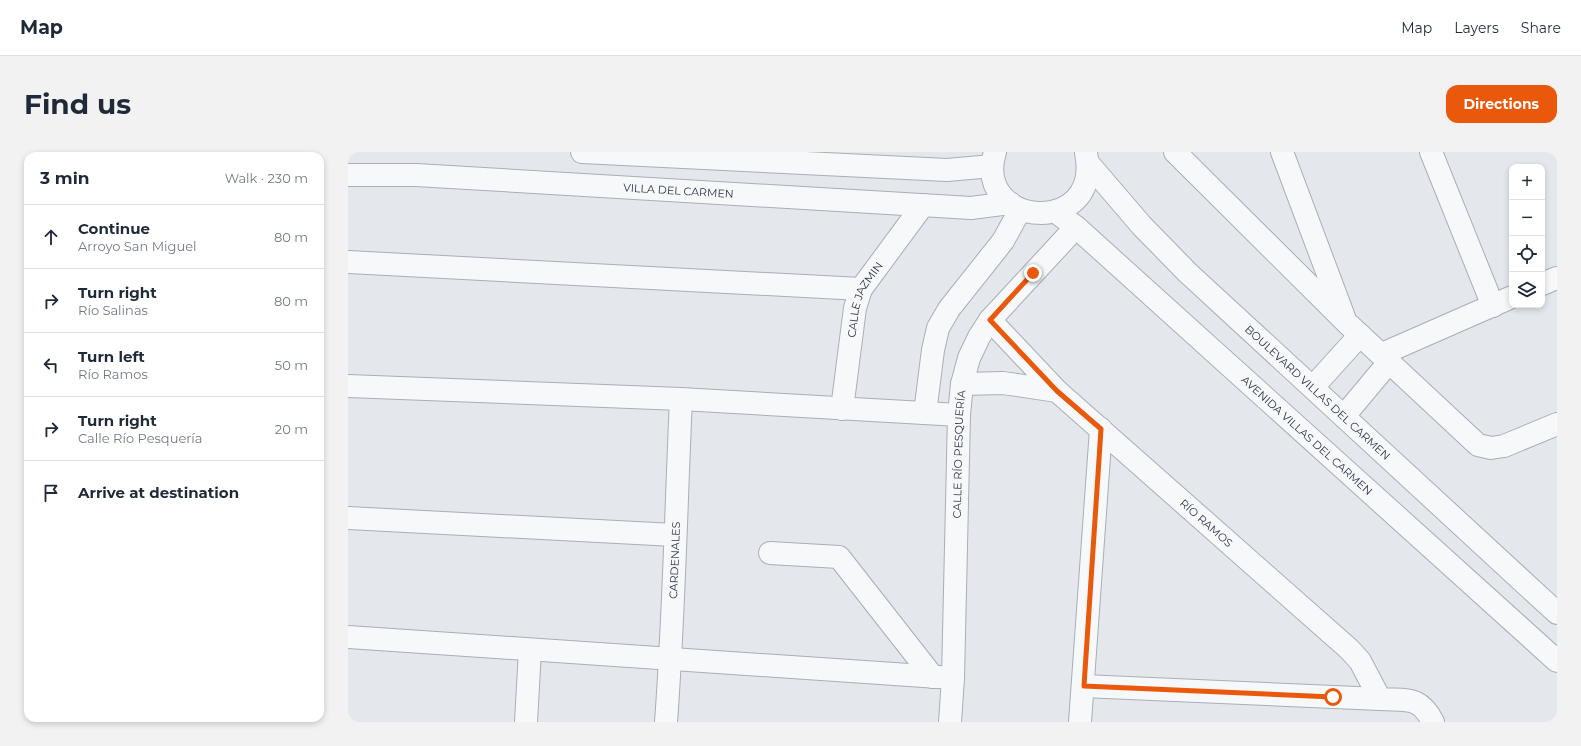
<!DOCTYPE html>
<html lang="en">
<head>
<meta charset="utf-8">
<style>
  body { margin:0; font-family:Montserrat,sans-serif; background:#f2f2f3; color:#1f2937 }
  .controls { position:absolute; right:12px; top:12px; display:grid; overflow:hidden; border-radius:8px; box-shadow:0 2px 6px #0003 }
  .controls button { width:36px; height:36px; display:grid; place-items:center; padding:0; border:0; border-bottom:1px solid #e0e1e3; background:#fff; color:#1f2937; font:20px sans-serif }
  .stop { position:absolute; width:12px; height:12px; margin:-9px; border:3px solid #ea580c; border-radius:50%; background:#fff }
  .stop.end { background:#ea580c; border-color:#fff; box-shadow:0 1px 4px #0008 }
  .list { margin:0; padding:0; list-style:none }
  h2 { display:flex; justify-content:space-between; align-items:center; height:52px; margin:0; padding:0 16px; font-size:17px }
  h2 small { font-size:13px; font-weight:400; color:#747a83 }
  .list li { display:grid; grid-template-columns:26px 1fr auto; gap:12px; align-items:center; box-sizing:border-box; height:64px; padding:0 16px; border-top:1px solid #e0e1e3 }
  .list b { display:block; font-size:15px; white-space:nowrap }
  .list p { margin:0; font-size:13px; white-space:nowrap; color:#747a83 }
  .list em { font-size:13px; font-style:normal; color:#747a83 }
  .icon { flex:none; width:22px; height:22px; fill:none; stroke:currentColor; stroke-width:2; stroke-linecap:round; stroke-linejoin:round }
  .map { position:relative; flex:none; width:1209px; height:570px; overflow:hidden; border-radius:12px }
  header { display:flex; align-items:center; gap:24px; box-sizing:border-box; height:56px; padding:0 20px; background:#fff; border-bottom:1px solid #e0e1e3 }
  header strong { font-size:19px }
  nav { display:flex; gap:22px; margin-inline-start:auto; font-size:14px }
  .intro { display:flex; align-items:center; justify-content:space-between; box-sizing:border-box; height:96px; padding:0 24px }
  h1 { margin:0; font-size:28px }
  .button { padding:10px 18px; border-radius:12px; background:#ea580c; color:#fff; font-size:14px; font-weight:700 }
  main { display:flex; gap:24px; padding:0 24px }
  aside { flex:1; background:#fff; border-radius:12px; box-shadow:0 2px 6px #0003 }
  .map>svg:first-child { display:block }
</style>
</head>
<body>
<header>
<strong>Map</strong>
<nav><a>Map</a><a>Layers</a><a>Share</a></nav>
</header>
<div class="intro"><h1>Find us</h1><a class="button">Directions</a></div>
<main>
<aside>
<h2>3 min<small>Walk · 230 m</small></h2>
<ul class="list">
<li><svg class="icon" aria-label="ahead" viewBox="0 0 24 24"><path d="M12 20V5M6 11l6-6 6 6"/></svg><div><b>Continue</b><p>Arroyo San Miguel</p></div><em>80 m</em></li>
<li><svg class="icon" aria-label="right" viewBox="0 0 24 24"><path d="M7 20v-9h11M14 6l5 5-5 5"/></svg><div><b>Turn right</b><p>Río Salinas</p></div><em>80 m</em></li>
<li><svg class="icon" aria-label="left" viewBox="0 0 24 24"><path d="M17 20v-9H6M10 6l-5 5 5 5"/></svg><div><b>Turn left</b><p>Río Ramos</p></div><em>50 m</em></li>
<li><svg class="icon" aria-label="right" viewBox="0 0 24 24"><path d="M7 20v-9h11M14 6l5 5-5 5"/></svg><div><b>Turn right</b><p>Calle Río Pesquería</p></div><em>20 m</em></li>
<li><svg class="icon" aria-label="arrive" viewBox="0 0 24 24"><path d="M6 21V4h12l-3 4 3 4H6"/></svg><div><b>Arrive at destination</b></div></li>
</ul>
</aside>
<div class="map">
<svg width="1209" height="570" viewBox="0 0 1209 570">
  <rect width="100%" height="100%" fill="#e4e7ec"/>
  <g fill="none" stroke-linecap="round" stroke-linejoin="round">
    <g stroke="#a9aeb7" stroke-width="24">
      <g id="minor">
        <path d="M234,0l365,18 45,-4"/>
        <path d="M647,0c-23,76 108,86 91,1"/>
        <path d="M827,0l172,171 131,122 13,3 13,-2 53,-22"/>
        <path d="M934,0l62,165"/>
        <path d="M1083,0l62,154"/>
        <path id="s1" d="M740,11l54,63 46,47 369,340"/>
        <path id="s2" d="M0,23h68l555,33 39,-5"/>
        <path id="s3" d="M708,60l20,15 481,434"/>
        <path d="M0,110l513,27"/>
        <path d="M1194,132l15,-6"/>
        <path id="s4" d="M642,168l67,71 292,258 11,12 20,38c27,2 39,-4 53,23"/>
        <path d="M1034,202l130,-57"/>
        <path d="M614,232l41,-1 54,8"/>
        <path d="M0,234l333,13 278,16"/>
        <path d="M965,235l47,-52"/>
        <path id="s5" d="M494,257l13,-101 6,-19 62,-84"/>
        <path d="M577,261l8,-63 5,-22 11,-19 54,-68 17,-31"/>
        <path d="M996,264l46,-55"/>
        <path d="M0,366l326,17"/>
        <path d="M422,401l69,4 94,120"/>
        <path d="M0,485l605,41"/>
        <path d="M735,534l297,13"/>
        <path d="M178,570l4,-72"/>
        <path id="s6" d="M318,570c8,-107 10,-215 15,-323"/>
        <path id="s7" d="M602,570l3,-44 6,-263 3,-31 7,-26 10,-21 11,-17 86,-93"/>
        <path d="M732,570l21,-293"/>
      </g>
    </g>
    <use href="#minor" stroke="#f7f8fa" stroke-width="22"/>
  </g>
  <g fill="none" stroke-linecap="round" stroke-linejoin="round">
    <path stroke="#ea580c" stroke-width="5" d="M685,121l-43,47 67,71 44,38 -17,257 249,11"/>
  </g>
  <g text-anchor="middle" dominant-baseline="central" stroke-width="3.5" stroke-linejoin="round" paint-order="stroke">
    <g font-size="11" fill="#2b3445" stroke="#f4f6f9">
      <text stroke="none"><textPath href="#s2" startOffset="331">VILLA DEL CARMEN</textPath></text>
      <text stroke="none"><textPath href="#s5" startOffset="113">CALLE JAZMIN</textPath></text>
      <text stroke="none"><textPath href="#s1" startOffset="325">BOULEVARD VILLAS DEL CARMEN</textPath></text>
      <text stroke="none"><textPath href="#s3" startOffset="336">AVENIDA VILLAS DEL CARMEN</textPath></text>
      <text stroke="none"><textPath href="#s7" startOffset="268">CALLE RÍO PESQUERÍA</textPath></text>
      <text stroke="none"><textPath href="#s4" startOffset="297">RÍO RAMOS</textPath></text>
      <text stroke="none"><textPath href="#s6" startOffset="162">CARDENALES</textPath></text>
    </g>
  </g>
</svg>
<div class="controls">
<button>+</button>
<button>−</button>
<button><svg class="icon" aria-label="locate" viewBox="0 0 24 24"><circle cx="12" cy="12" r="6"/><path d="M12 2v4M12 18v4M2 12h4M18 12h4"/></svg></button>
<button><svg class="icon" aria-label="layers" viewBox="0 0 24 24"><path d="M12 4l9 5-9 5-9-5zM3 14l9 5 9-5"/></svg></button>
</div>
<div class="stop" style="left:985px;top:545px"></div>
<div class="stop end" style="left:685px;top:121px"></div>
</div>
</main>
</body>
</html>
